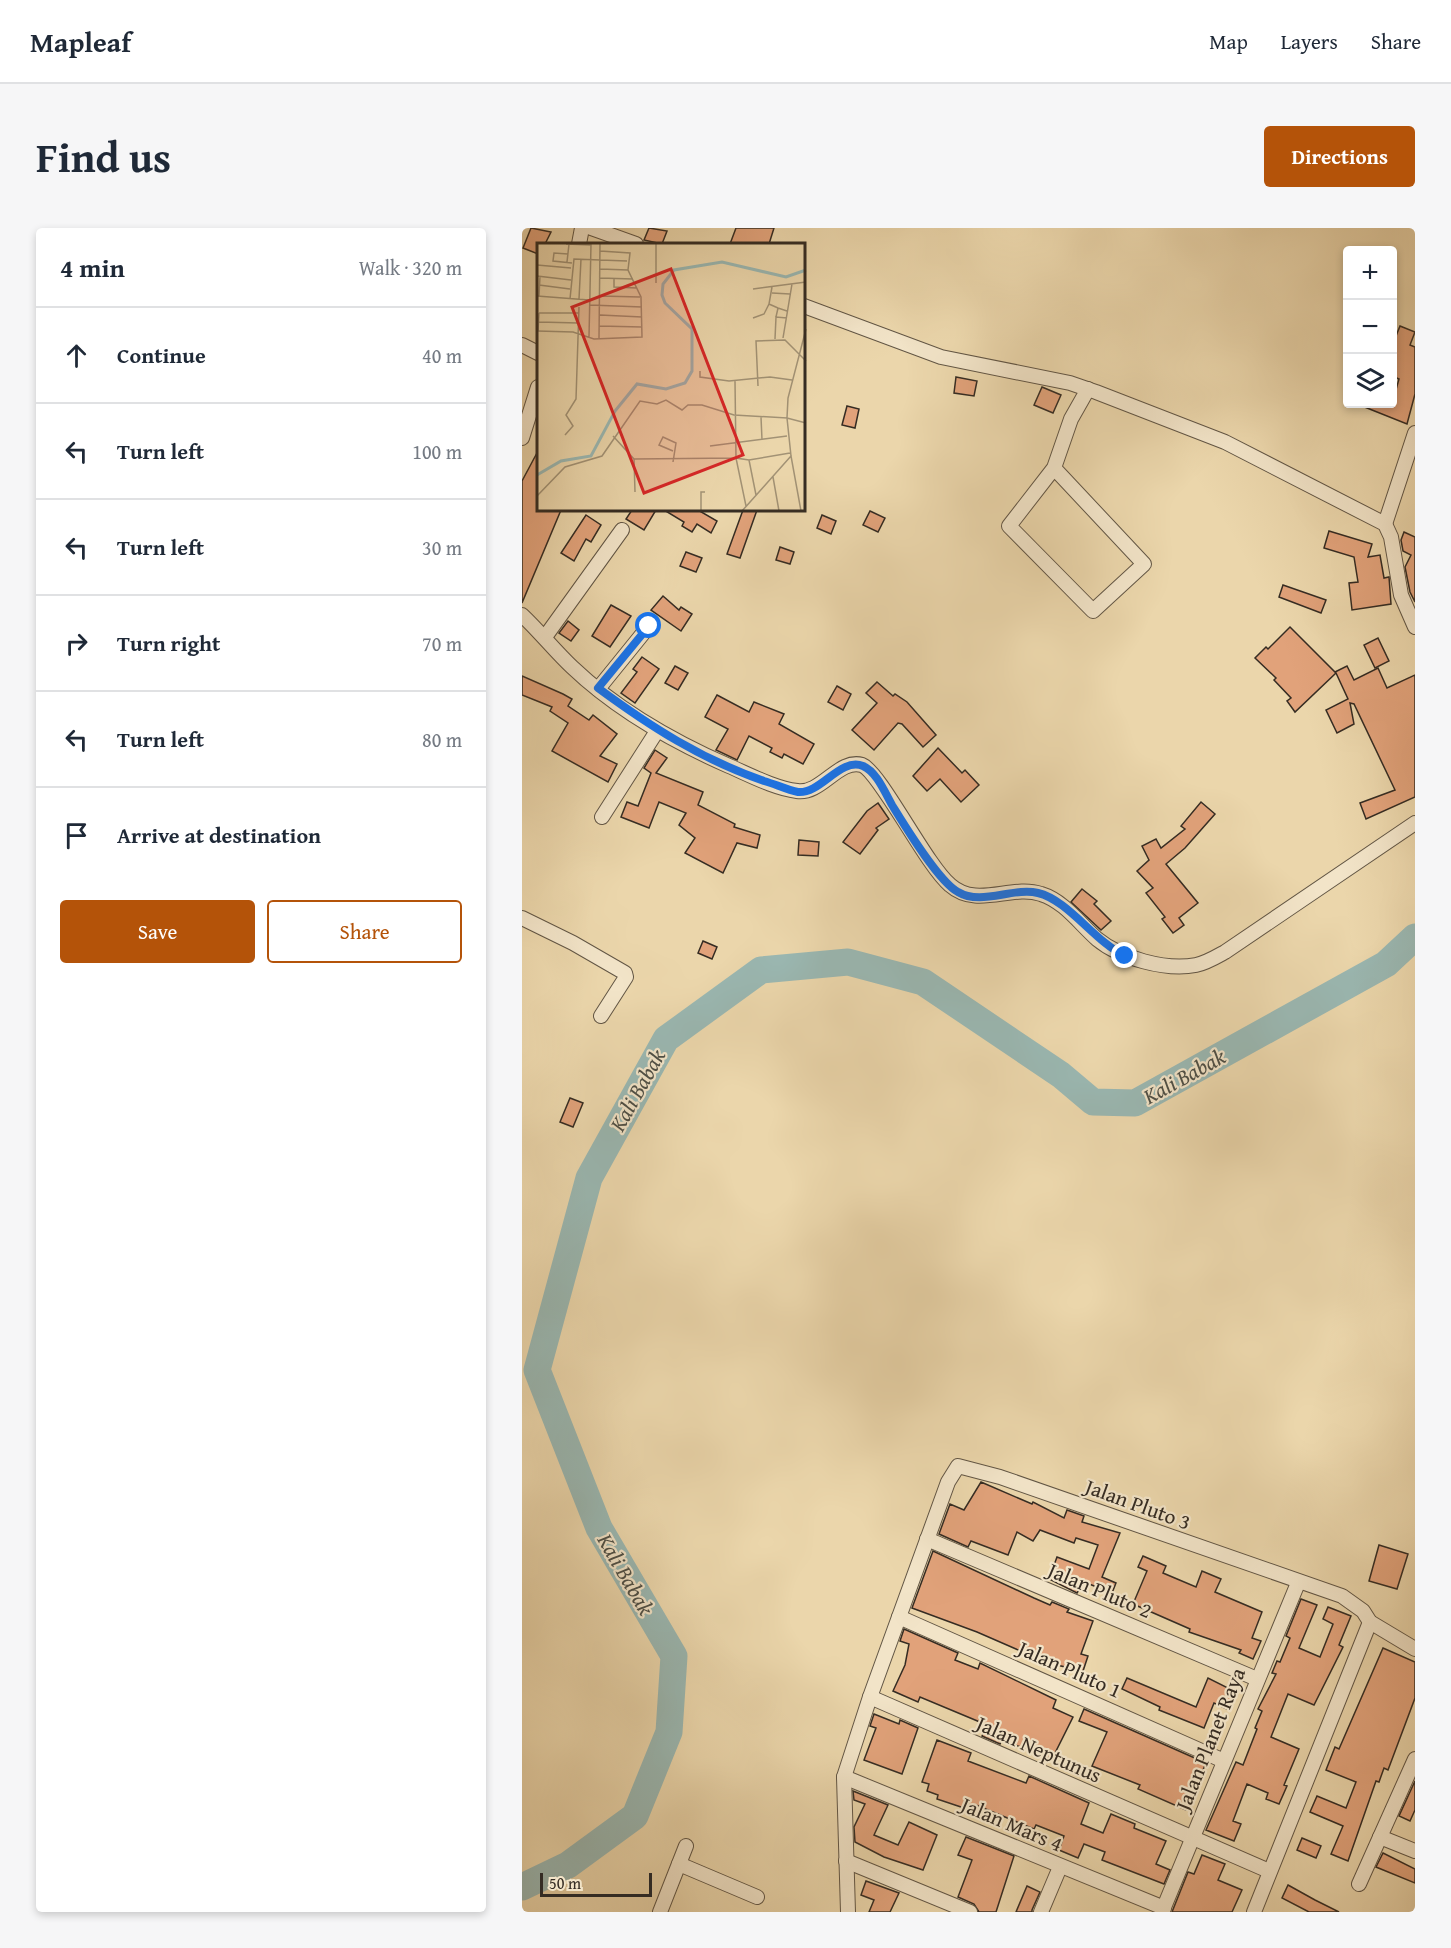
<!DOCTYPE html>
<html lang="en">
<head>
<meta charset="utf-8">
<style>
  body { margin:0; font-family:"Gentium Book Plus",serif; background:#f6f6f7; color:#1f2937 }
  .controls { position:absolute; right:18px; top:18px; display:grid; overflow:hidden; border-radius:6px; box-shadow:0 3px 9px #0003 }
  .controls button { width:54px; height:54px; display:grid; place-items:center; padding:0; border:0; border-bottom:2px solid #e0e1e3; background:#fff; color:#1f2937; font:30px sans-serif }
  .scale { position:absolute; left:18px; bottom:15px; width:112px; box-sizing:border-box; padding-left:6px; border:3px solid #352c23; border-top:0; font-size:16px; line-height:21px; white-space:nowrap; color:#352c23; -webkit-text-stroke:4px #f2e4c8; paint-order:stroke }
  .stop { position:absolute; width:18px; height:18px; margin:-14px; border:4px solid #1a73e8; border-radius:50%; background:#fff }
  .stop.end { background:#1a73e8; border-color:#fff; box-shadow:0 2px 6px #0008 }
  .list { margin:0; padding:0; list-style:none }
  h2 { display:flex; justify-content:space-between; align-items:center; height:78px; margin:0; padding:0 24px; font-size:26px }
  h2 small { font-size:20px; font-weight:400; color:#747a83 }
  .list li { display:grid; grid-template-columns:39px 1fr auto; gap:18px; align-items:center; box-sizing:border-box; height:96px; padding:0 24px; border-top:2px solid #e0e1e3 }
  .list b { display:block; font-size:22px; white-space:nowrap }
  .list em { font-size:20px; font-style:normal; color:#747a83 }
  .actions { display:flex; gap:12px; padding:18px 24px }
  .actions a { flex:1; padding:14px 0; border:2px solid #b45309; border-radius:6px; text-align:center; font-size:21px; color:#b45309 }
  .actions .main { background:#b45309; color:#fff }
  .icon { flex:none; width:33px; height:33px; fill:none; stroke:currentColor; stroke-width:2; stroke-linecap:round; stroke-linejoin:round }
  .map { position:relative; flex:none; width:893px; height:1684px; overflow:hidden; border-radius:6px }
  header { display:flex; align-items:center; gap:36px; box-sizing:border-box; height:84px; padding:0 30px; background:#fff; border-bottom:2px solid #e0e1e3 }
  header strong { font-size:28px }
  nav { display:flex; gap:33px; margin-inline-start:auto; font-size:21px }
  .intro { display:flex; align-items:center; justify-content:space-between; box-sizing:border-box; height:144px; padding:0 36px }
  h1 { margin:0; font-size:42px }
  .button { padding:15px 27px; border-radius:6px; background:#b45309; color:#fff; font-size:21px; font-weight:700 }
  main { display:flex; gap:36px; padding:0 36px }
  aside { flex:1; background:#fff; border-radius:6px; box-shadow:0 3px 9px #0003 }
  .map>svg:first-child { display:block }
</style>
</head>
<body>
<header>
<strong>Mapleaf</strong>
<nav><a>Map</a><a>Layers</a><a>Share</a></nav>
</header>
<div class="intro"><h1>Find us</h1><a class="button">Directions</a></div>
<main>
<aside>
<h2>4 min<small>Walk · 320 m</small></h2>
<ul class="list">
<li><svg class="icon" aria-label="ahead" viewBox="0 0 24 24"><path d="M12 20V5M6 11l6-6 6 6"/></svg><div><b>Continue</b></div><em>40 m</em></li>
<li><svg class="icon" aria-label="left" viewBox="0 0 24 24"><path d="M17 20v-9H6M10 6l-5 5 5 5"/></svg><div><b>Turn left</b></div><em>100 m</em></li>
<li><svg class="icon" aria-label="left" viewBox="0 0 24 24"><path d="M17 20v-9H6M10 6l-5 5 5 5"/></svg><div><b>Turn left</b></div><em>30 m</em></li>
<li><svg class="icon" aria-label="right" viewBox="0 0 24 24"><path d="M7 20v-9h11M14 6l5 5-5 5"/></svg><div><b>Turn right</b></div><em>70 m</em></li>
<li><svg class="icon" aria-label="left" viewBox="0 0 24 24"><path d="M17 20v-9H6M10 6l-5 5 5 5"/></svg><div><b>Turn left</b></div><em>80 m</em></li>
<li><svg class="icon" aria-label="arrive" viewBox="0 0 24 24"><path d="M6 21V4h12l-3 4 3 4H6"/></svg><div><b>Arrive at destination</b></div></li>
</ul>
<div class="actions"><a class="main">Save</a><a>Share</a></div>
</aside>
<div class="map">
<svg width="893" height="1684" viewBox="0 0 893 1684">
  <rect width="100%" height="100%" fill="#ebd6ab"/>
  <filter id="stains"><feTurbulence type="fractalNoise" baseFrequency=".00333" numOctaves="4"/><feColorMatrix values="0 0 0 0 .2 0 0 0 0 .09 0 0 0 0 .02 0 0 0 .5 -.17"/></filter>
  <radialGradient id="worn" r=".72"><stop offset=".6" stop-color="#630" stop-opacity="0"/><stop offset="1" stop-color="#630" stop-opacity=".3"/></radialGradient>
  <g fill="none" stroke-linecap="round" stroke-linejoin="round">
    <path stroke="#9ab7b1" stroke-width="27" d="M0,1659l46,-22 67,-49 34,-84 5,-76 -75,-128 -62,-158 52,-192 77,-139 95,-69 87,-8 75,20 138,93 32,27 42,1 251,-139 29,-27"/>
  </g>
  <g fill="#e1a27a" stroke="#352c23" stroke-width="1.5">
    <path d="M9,0l20,4 -6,12h-7v10l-15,-6z"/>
    <path d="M127,0l18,3 -5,13 -18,-4z"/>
    <path d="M214,0h38l-5,16h-39z"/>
    <path d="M878,98l15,6 -5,13 5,2v47l-8,30 -50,-20h35l7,-25 -7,-3v-30z"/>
    <path d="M434,149l21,4 -3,15 -20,-3z"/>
    <path d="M520,159l19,8 -8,18 -19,-8z"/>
    <path d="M325,178l12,3 -4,19 -13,-3z"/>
    <path d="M16,223v59h23l-39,93v-122z"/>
    <path d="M110,282h24l-12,20 -18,-11z"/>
    <path d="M142,282h34l19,11 -6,12 -14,-9 -5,8 -10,-6 2,-4z"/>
    <path d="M221,282h14l-17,48 -13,-4z"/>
    <path d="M348,283l15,7 -7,14 -15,-7z"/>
    <path d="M64,287l15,10 -10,17 -5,-3 -12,22 -13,-8z"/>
    <path d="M300,287l14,6 -5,13 -14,-6z"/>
    <path d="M807,303l43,13 -4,13 12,-2 4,23 5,-1 2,27 -39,6 -3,-27 9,-1 -4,-25 -30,-9z"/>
    <path d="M882,304l11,5v65l-5,-10 -5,-25 6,-12 -8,-4 -2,-11z"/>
    <path d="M258,319l14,5 -4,12 -14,-4z"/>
    <path d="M164,324l16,6 -6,14 -16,-6z"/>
    <path d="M761,357l43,15 -5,13 -42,-16z"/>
    <path d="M141,368l16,14 2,-3 11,7 -11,17 -30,-21z"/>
    <path d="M89,377l20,11 -21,31 -18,-11z"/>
    <path d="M46,393l11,9 -8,11 -12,-8z"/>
    <path d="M768,399l45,45 12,-6 7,14 24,-12 9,20 28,-13v122l-49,22 -6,-16 35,-13 -41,-86 -4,-1 4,21 -17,9 -11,-23 22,-11 -12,-26 -41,39 -8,-11 4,-3 -17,-18 2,-2 -21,-20 11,-11 2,2z"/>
    <path d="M856,410l11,23 -14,7 -11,-23z"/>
    <path d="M120,429l17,12 -24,34 -14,-10 16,-21 -4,-3z"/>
    <path d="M153,438l13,7 -10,17 -13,-7z"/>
    <path d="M0,448l41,18 9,5 -4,7 21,14 4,-5 24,19 -17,22 17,8 -9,18 -56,-31 16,-28 -18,-12 2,-4 -30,-12z"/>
    <path d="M355,454l16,14 2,-2 12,8 29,33 -13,12 -21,-23 -4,-1 -24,27 -22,-20 25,-27 -11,-10z"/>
    <path d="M315,458l14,8 -8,16 -15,-8z"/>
    <path d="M195,467l32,17 5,-10 30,12 -5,10 35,20 -11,20 -19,-10 -2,4 -12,-6 2,-4 -23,-12 -12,24 -21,-10 12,-21 -23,-12z"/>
    <path d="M416,520l24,25 3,-3 14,15 -18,17 -21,-23 -13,12 -14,-15z"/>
    <path d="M133,522l12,8 -11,15 47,19 -5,13 37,19 -1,3 26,8 -3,13 -20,-5 -14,30 -38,-20 10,-15 -16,-13 7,-12 -27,-11 -10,26 -28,-11 6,-15 11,4 13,-33 -7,-5z"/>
    <path d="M679,574l14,12 -30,34 -19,16 32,39 -19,15 5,7 -11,8 -11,-14 3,-2 -19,-24 7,-5 -16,-17 12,-11 -7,-14 14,-7 5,9 24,-19 -4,-3z"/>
    <path d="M356,575l11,16 -13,9 2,2 -18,24 -17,-12 24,-31z"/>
    <path d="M277,612l20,2 -1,14 -20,-1z"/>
    <path d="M560,661l15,12 -3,3 17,17 -10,9 -30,-28z"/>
    <path d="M181,713l14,6 -5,12 -14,-6z"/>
    <path d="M48,870l13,5 -10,24 -13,-5z"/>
    <path d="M459,1254l51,22 1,-2 31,16 3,-8 17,6 -2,6 38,11 -18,44 14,6 -4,10 -28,-11 -7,11 -28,-14 8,-22 32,12 9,-24 -22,-7 -2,5 -34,-13 -7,11 -16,-9 -9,23 -37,-14 -3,6 -29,-13 11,-30 14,6z"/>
    <path d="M857,1317l29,9 -11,35 -28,-8z"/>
    <path d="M411,1323l101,47 16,7 2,-3 17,7 -2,3 26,9 -12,33 7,2 -5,15 -35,-8 -71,-31 -65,-24z"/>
    <path d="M621,1328l23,10 -3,7 33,14 6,-16 19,8 -6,13 47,20 -10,26 9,3 -8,18 -14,-6 2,-3 -52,-18 1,-3 -57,-25 14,-33 -9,-4z"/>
    <path d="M779,1371l16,6 -18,43 21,9 13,-33 -10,-5 5,-12 23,9 -12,29 4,2 -29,58 -26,-11 -17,43 28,12 -15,36 3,1 -8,18 -13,-5 2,-6 -21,-9 -14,37 8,3 -7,17 -28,-11 30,-68 7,3 14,-36 -2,-1 7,-17 -4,-2 18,-35 -4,-1 5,-12 3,1 10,-24 -4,-2z"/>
    <path d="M382,1401l54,24 -3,7 23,9 2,-6 76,37 -3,8 20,9 -21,42 -50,-19 -2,4 -18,-8 5,-11 -67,-28 -2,5 -25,-11 12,-26 4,-21 -9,-3z"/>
    <path d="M861,1420l32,14v36l-27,72 -4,-2 -5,14 -3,-1 -28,80 -17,-7 12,-28 -33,-14 7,-16 29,12 10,-26 -30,-12 9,-23 4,2z"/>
    <path d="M605,1450l69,29 12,-29 28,14 -7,18 -15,-7 -10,25 -45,-18 1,-3 -38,-18z"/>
    <path d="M562,1481l122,54 -20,47 -48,-21 2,-4 -48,-19 15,-34 -28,-11z"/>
    <path d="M352,1486l25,10 1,-4 18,8 -16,46 -38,-14 12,-32 -6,-2z"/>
    <path d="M415,1512l34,13 -3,8 58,22 3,-7 60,27 -8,21 22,9 8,-19 24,10 -1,4 32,13 -10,23 14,6 -6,14 -62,-24 3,-8 -21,-8 -6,14 -19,-8 5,-14 -28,-11 -2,4 -58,-24 -3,6 -36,-12 1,-4 -11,-4 2,-7 -7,-2z"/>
    <path d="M893,1553v29l-5,11 -11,-5z"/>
    <path d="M331,1563l35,14 -14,30 24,10 11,-23 28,13 -14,35 -39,-13 -29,-15 -1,-15 11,-23 -11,-4z"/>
    <path d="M444,1609l48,19 -18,56h-17l-5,-8 -16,-7 14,-37 -14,-5z"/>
    <path d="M780,1610l19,8 -5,12 -19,-8z"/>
    <path d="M861,1625l32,16v14l-39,-16z"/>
    <path d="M680,1627l23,9 -7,16 24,10 -10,22h-60l16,-40 6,2z"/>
    <path d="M344,1653l33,12 -9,19h-21l5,-12 -13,-5z"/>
    <path d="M766,1657l27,15 24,12h-30l-27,-14z"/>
    <path d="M505,1658l13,6 -8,18v2h-16z"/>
  </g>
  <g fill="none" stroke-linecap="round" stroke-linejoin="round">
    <g stroke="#625645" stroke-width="16">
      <g id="street">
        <path d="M69,0l45,16"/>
        <path d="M57,16l3,-16"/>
        <path d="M282,78l137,51 129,26 26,9 129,50 160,82 6,13 10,58 14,32"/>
        <path d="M0,117l16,8"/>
        <path d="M0,210l16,-51"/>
        <path d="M532,240l90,96 -51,47 -84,-85 45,-58 17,-49 17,-30"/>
        <path d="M863,296l30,-91"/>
        <path d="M0,387c18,17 33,36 50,52 45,43 100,74 157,99 21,9 45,22 68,25 24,4 42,-33 65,-26 18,7 64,100 88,120 27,24 61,-1 91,9 23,7 39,30 56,45 23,19 69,32 99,26 10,-2 20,-8 29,-13l190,-129"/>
        <path d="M23,409l77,-107"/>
        <path d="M76,461l51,-63"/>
        <path d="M80,589l55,-86"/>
        <path d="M0,690l51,25 52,30 1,4 -25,39"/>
        <path d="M405,1311l330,140"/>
        <path d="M377,1389l325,144"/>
        <path d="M348,1469l399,174"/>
        <path d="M322,1549l320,131"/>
        <path d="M858,1609l35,14"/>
        <path d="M324,1633l124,51"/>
        <path d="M157,1636l78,33"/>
        <path d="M837,1656l56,-125"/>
        <path d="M138,1684l26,-66"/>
        <path d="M326,1684l-4,-135 26,-80 78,-215 10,-16 42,11 342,119 21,15 7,11 45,27"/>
        <path d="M519,1684l19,-45"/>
        <path d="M640,1684l136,-329"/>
        <path d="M732,1684l116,-290"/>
      </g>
    </g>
    <use href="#street" stroke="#f2e4c8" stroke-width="14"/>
  </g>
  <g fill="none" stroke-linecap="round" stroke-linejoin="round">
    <path stroke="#1a73e8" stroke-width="8" d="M127,398l-51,62c53,39 103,71 166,93 11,3 23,9 34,11 23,2 42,-35 65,-26 14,6 22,27 29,39 13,21 46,76 66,87 23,14 55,-5 80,1 30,7 56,48 87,63"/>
  </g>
  <g text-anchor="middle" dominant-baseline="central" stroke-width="4.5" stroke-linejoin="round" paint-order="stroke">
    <g font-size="21" fill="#352c23" stroke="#f2e4c8">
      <text transform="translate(616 1276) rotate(20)">Jalan Pluto 3</text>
      <text transform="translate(578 1362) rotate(23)">Jalan Pluto 2</text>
      <text transform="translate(548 1441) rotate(24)">Jalan Pluto 1</text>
      <text transform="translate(688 1511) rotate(-68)">Jalan Planet Raya</text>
      <text transform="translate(517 1521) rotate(24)">Jalan Neptunus</text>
      <text transform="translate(490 1596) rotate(23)">Jalan Mars 4</text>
    </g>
    <g font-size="22" font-style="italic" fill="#4e4f46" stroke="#f2e4c8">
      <text transform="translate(662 848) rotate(-29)">Kali Babak</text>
      <text transform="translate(115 862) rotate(-61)">Kali Babak</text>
      <text transform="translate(104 1346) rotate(60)">Kali Babak</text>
    </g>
  </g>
  <g transform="translate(15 15)">
    <rect width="268" height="268" fill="#ebd6ab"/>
    <path fill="none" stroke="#9ab7b1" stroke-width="3" d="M0,232l24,-14 30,-5 24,-45 22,-27 29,5 19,-6 7,-12v-42l-27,-26 -3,-8 1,-11 11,-14 48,-8 64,15 20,-7"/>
    <path fill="none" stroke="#a29275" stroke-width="1.5" d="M29,1l25,1M31,11l-14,-1 -1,8 19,2M30,19l2,-18M0,22l34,3M63,26l28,1M0,33l34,4M63,35l33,1M77,35v9l23,1M119,40v-39M2,42l31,4M235,44l-3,17 9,4M216,46l53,-7M235,50l18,1M0,53l52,4M2,53l1,-20M63,53l40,1M33,56l4,-40 53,2M42,56l2,-40M53,62l52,2M2,70h40M63,72l42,2M239,74l2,-9 9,3M216,75l11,-4 5,-10M1,79l41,1M62,83l43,1M0,88l36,1 21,7 48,-2 -1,-40 -13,-27 2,-17 -30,-2M1,88l1,-18M52,94l2,-93M62,95l1,-94M246,95l9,-54M238,96l1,-22 11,1M163,128v6l29,4 41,-4 22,3M198,138l1,77 13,2 41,-7M221,143l-2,-45 29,-1 21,21M224,174l1,23M28,192l8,-9 -7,-11 10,-16 3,-92M76,193l21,23 102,-1 10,48M173,203l77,-10M254,213l10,55M97,216l1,33M212,217l7,35M136,219l3,-19 -13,-6 -4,8 14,6M236,234l6,34M0,253l28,-29 37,-11 38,-55 17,3 9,-4 16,10 6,-5h14l32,10 53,3 1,-20 18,-69M164,268v-19h4M205,268l49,-55 -4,-38 19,5"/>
    <path fill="#d62828" fill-opacity="0.15" stroke="#d62828" stroke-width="3" d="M134,26l72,186 -99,38 -72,-186z"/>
    <rect width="268" height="268" fill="none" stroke="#352c23" stroke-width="3"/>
  </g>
  <rect width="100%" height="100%" filter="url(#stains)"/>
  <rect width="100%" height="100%" fill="url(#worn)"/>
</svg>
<div class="controls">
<button>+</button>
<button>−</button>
<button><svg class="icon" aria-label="layers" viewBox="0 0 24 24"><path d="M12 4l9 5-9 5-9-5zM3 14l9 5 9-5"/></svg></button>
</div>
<div class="scale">50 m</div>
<div class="stop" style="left:127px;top:398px"></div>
<div class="stop end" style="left:603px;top:728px"></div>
</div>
</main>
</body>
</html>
